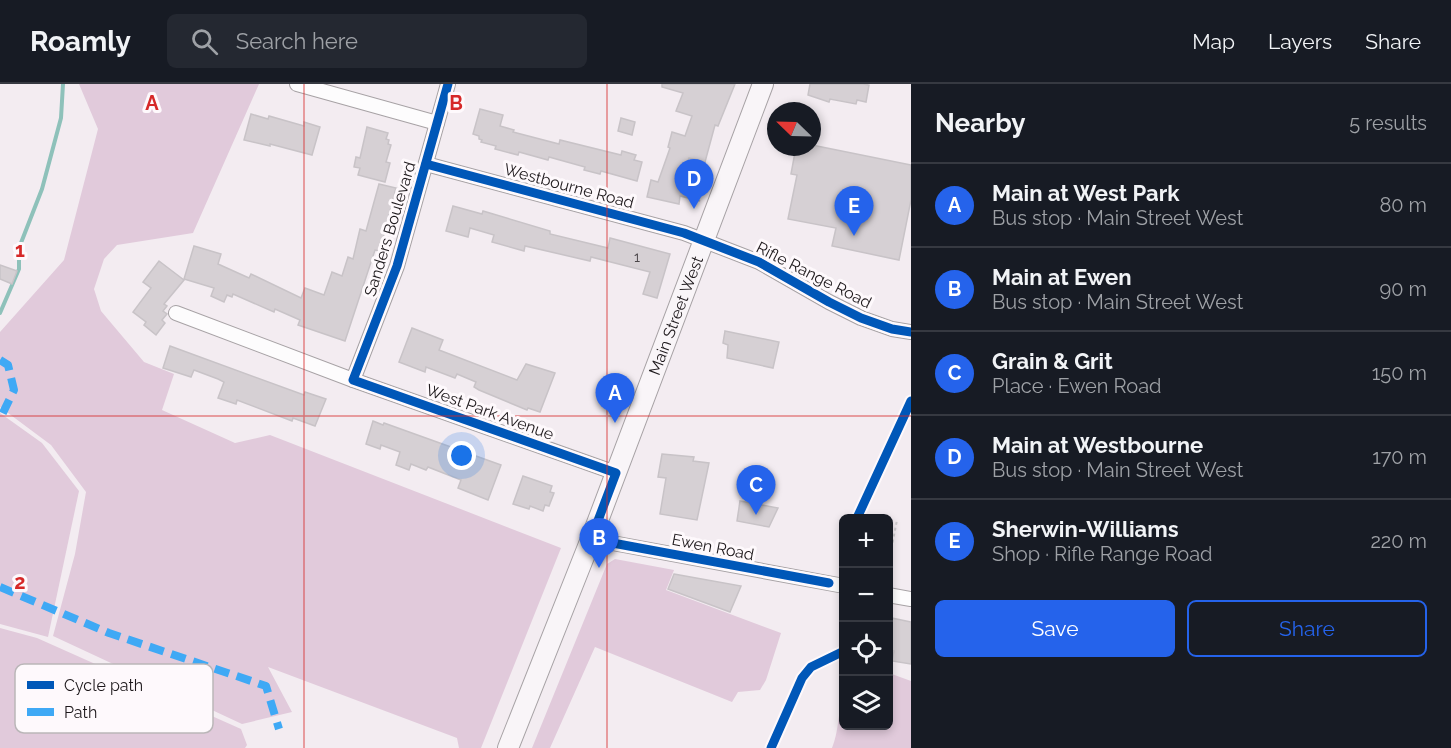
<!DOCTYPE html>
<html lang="en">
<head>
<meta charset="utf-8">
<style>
  body { margin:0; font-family:Raleway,sans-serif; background:#242831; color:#f1f3f6 }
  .controls { position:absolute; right:18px; bottom:18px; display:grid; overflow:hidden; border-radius:9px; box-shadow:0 3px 9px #0003 }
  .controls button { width:54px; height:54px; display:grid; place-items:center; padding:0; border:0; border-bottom:2px solid #363941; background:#171b24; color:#f1f3f6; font:30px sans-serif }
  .compass { position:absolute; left:767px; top:18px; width:54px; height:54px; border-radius:50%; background:#171b24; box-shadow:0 3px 9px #0003; rotate:293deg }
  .you { position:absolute; left:462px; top:372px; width:21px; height:21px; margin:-15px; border:4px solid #fff; border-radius:50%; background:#1a73e8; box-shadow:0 0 0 9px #1a73e833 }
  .badge { display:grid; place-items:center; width:39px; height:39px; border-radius:50%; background:#2563eb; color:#fff; font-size:20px; font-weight:700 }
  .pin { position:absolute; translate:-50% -50px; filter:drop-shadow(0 2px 3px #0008) }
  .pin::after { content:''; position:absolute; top:32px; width:21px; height:18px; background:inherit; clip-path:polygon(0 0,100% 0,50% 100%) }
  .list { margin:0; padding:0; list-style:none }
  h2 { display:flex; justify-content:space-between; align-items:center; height:78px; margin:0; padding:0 24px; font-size:26px }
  h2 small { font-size:20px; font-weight:400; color:#9ea1a6 }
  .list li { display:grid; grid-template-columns:39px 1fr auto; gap:18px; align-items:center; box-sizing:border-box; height:84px; padding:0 24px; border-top:2px solid #363941 }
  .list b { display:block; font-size:22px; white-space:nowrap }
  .list p { margin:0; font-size:20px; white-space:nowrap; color:#9ea1a6 }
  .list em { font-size:20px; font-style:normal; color:#9ea1a6 }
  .actions { display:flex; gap:12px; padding:18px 24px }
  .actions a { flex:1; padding:14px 0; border:2px solid #2563eb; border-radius:9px; text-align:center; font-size:21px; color:#2563eb }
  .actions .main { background:#2563eb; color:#fff }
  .icon { flex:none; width:33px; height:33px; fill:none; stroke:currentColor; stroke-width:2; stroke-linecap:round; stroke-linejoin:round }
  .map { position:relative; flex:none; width:911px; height:664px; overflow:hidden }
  header { display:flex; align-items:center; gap:36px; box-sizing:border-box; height:84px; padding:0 30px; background:#171b24; border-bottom:2px solid #363941 }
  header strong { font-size:28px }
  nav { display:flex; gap:33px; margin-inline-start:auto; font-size:21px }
  .search { width:420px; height:54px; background:#242831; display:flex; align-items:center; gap:15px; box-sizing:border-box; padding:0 21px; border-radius:9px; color:#9ea1a6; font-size:22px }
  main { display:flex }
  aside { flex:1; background:#171b24 }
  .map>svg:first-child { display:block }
</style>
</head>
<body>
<header>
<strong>Roamly</strong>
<div class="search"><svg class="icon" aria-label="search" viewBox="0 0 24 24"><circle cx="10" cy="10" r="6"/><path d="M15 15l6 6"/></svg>Search here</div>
<nav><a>Map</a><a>Layers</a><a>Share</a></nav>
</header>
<main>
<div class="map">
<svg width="911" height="664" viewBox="0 0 911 664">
  <rect width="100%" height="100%" fill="#f3ecf1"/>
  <g fill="#e1cadb">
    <path d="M79,0h180l-66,149 -76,12 -13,14 -10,30 7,22 43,51 30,12 -12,36 73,33 35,-8 291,113 -80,200h-22l-2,-10 -189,-71 24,45 -50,12 -189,-88 22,-82 11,-62 -35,-47 -51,-38v-75l64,-72 34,-131z"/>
    <path d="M0,329l42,30 37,48 -31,146 -48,-13z"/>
    <path d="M615,475l59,11 -8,20 115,43 -15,47 -6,10 -22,2 -6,10 -137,-55 -45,101h-18l75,-184z"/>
    <path d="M0,544l37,10 204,91 6,16 -2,3h-245z"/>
    <path d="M889,589l22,8v67h-79c7,-17 6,-36 11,-54l1,32h44z"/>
  </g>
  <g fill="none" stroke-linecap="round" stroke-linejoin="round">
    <path stroke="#8ec1ba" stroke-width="4" d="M0,229l19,-44v-21l23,-59 19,-71 2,-34"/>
  </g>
  <g fill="#d6d0d4" stroke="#c8c3c7" stroke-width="1.5">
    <path d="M662,0h73l-17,42 -3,-1 -10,37 -16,-4 -10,27 21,16 -20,-5 -1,8 -32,-7 4,-17 7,2 12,-34 -2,-1 4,-15 13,4 7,-20 -16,-5 7,-18 -21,-6z"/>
    <path d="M810,0h53l6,1 -3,17 -9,-2 -1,4 -26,-5 -1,3 -21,-7z"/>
    <path d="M480,25l23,6 -3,11 14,4 -1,2 46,12 1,-4 61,15 1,-4 14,4 -2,5 8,2 -5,19 -36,-10 -1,3 -16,-4 1,-3 -36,-10 -1,3 -29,-8 -1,3 -23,-6 1,-3 -15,-4 1,-2 -3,-1v-3l-6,-2z"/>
    <path d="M251,30l17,5 1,-3 35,10v-4l16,5 -8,28 -42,-11v2l-26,-6z"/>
    <path d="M621,34l14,4 -3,13 -14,-4z"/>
    <path d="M367,43l21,6 -2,6 3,1 -1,4 3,1 -5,17 4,1 -5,19 -27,-7 2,-7 -6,-1 2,-10 4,1z"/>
    <path d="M812,61l99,20v35l-12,60 -67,-14 4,-18 -48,-9 9,-44 -6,-1 5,-27h16z"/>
    <path d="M379,100l17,4 -16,63 -5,-1 -30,91 -47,-16 2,-5 -25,-11 -1,3 -41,-18 -1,3 -5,-2 -3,7 -13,-6 3,-8 -30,-9 10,-33 27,8 -3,10 31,14 2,-4 50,24 4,-10 19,7 8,-23 10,4 6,-19 5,2 7,-30 6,2z"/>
    <path d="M453,122l29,8 1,-3 67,20v3l58,14 2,-10 60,16 -13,44 -14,-4 7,-22 -59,-15 -1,4 -65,-15 -1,5 -32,-9 2,-7 -24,-7 -2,9 -22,-6z"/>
    <path d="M159,177l25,19 -20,24 3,2 -4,5 4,3 -5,6 3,3 -9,12 -12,-10 2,-3 -13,-10 18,-24 -8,-6z"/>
    <path d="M0,181l17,6 -5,13 -12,-5z"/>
    <path d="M412,244l31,12 -4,10 78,30 9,-16 29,9 -15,39 -12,-4 -1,2 -48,-20 -5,-3 2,-5 -19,-8 -2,4 -29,-11 -1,5 -26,-10z"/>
    <path d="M725,247l54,11 -6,26 -46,-10 1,-13 -5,-2z"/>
    <path d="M170,262l134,49 1,-3 21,7 -11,27 -22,-8 -1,3 -55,-21 -1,4 -18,-6 6,-16 -6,-3 -24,-9 -3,7 -28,-9z"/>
    <path d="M373,337l10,4 1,-2 117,42 -13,35 -30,-12 3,-8 -33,-13 -2,3 -15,-6 -2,6 -13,-5 4,-13 -19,-7 -1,4 -14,-5z"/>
    <path d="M662,370l32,3 -1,4 16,2 -12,57 -37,-6 6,-36 -8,-1z"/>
    <path d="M523,392l29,10 -2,6 4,1 -5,13 -4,-1 -2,6 -13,-5 -1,3 -16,-5z"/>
    <path d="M740,417l38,7 -9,19 -32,-6z"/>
    <path d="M674,490l67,12 -11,26 -62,-23z"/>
    <path d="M892,534l19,4v42l-19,-3 2,-10 -4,-1 2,-11 -4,-2z"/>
  </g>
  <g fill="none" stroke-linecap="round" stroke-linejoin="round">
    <g stroke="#a7a2a5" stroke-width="16">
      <g id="street">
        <path d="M297,0l140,39"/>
        <path d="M426,80l258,69 75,29 70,40 32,16 31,11 19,3"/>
        <path d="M176,229l177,67 263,93"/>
        <path d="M353,296l44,-114 51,-182"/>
        <path d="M591,455l253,47"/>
        <path d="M888,511l23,4"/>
      </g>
    </g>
    <g stroke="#a7a2a5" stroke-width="22">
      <g id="secondary">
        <path id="s1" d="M508,664l83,-209 172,-455"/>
      </g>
    </g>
    <path stroke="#cfccce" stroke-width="2" stroke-dasharray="3 3" stroke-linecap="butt" d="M888,482l9,-46"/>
    <use href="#street" stroke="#fdfcfd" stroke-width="14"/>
    <use href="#secondary" stroke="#f9f5f8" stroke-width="20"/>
    <g stroke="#3fa9f5" stroke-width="8" stroke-dasharray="15 8" stroke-linecap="butt">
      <path d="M0,276l8,5 6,25 -14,29"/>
      <path d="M0,503l109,46 157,53 13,43"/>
    </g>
    <g stroke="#fef9fc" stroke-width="13">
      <g id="cycleway">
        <path d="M448,0l-51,182 -44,114 263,93 -25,66 238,44"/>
        <path d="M426,80l258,69 75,29 70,40 32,16 31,11 19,3"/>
        <path d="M857,434l54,-117"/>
        <path d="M771,664l31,-70 9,-11 33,-16"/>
      </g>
    </g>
    <use href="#cycleway" stroke="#0057b8" stroke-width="9"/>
  </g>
  <path fill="none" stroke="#d62828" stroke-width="1.5" stroke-opacity="0.55" d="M304,0v664M607,0v664M0,332h911"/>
  <g text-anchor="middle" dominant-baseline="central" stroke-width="6" stroke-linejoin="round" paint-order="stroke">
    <g font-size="14" fill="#4b4649">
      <text x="637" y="173">1</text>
    </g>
    <g font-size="16" fill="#1d181b" stroke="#fef9fc">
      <text transform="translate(569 102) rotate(15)">Westbourne Road</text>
      <text transform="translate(390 145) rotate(-73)">Sanders Boulevard</text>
      <text transform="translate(814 191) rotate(27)">Rifle Range Road</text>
      <text stroke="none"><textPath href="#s1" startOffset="464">Main Street West</textPath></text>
      <text transform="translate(490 328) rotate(20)">West Park Avenue</text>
      <text transform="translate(713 463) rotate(11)">Ewen Road</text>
    </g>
  </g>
  <rect x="15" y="580" width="198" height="69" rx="9" fill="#fef9fc" stroke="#bab6b8" stroke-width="1.5"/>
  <rect x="27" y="597" width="27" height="8" fill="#0057b8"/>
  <rect x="27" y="624" width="27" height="8" fill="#3fa9f5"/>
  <g font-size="16" fill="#1d181b">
    <text x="64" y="607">Cycle path</text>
    <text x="64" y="634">Path</text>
  </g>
  <g font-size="20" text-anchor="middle" font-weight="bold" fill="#d62828" stroke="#fef9fc" stroke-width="6" stroke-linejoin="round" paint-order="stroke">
    <text x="152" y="26">A</text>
    <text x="456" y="26">B</text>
    <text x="20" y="173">1</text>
    <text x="20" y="505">2</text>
  </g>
</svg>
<div class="controls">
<button>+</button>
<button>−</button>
<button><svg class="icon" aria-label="locate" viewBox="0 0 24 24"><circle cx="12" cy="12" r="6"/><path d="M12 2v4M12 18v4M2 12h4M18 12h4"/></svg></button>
<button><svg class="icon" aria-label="layers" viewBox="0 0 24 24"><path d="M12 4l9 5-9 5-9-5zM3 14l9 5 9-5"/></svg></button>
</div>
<svg class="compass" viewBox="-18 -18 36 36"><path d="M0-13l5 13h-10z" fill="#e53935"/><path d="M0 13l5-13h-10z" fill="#9ea1a6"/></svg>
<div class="you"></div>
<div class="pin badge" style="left:615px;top:339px">A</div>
<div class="pin badge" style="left:599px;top:484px">B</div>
<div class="pin badge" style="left:756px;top:431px">C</div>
<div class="pin badge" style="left:694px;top:125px">D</div>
<div class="pin badge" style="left:854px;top:152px">E</div>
</div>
<aside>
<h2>Nearby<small>5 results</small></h2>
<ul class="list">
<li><span class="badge">A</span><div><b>Main at West Park</b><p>Bus stop · Main Street West</p></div><em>80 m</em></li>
<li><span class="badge">B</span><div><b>Main at Ewen</b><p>Bus stop · Main Street West</p></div><em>90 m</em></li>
<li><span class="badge">C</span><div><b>Grain &amp; Grit</b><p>Place · Ewen Road</p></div><em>150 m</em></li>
<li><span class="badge">D</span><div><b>Main at Westbourne</b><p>Bus stop · Main Street West</p></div><em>170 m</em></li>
<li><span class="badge">E</span><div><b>Sherwin-Williams</b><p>Shop · Rifle Range Road</p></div><em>220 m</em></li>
</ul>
<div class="actions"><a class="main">Save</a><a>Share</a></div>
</aside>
</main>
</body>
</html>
